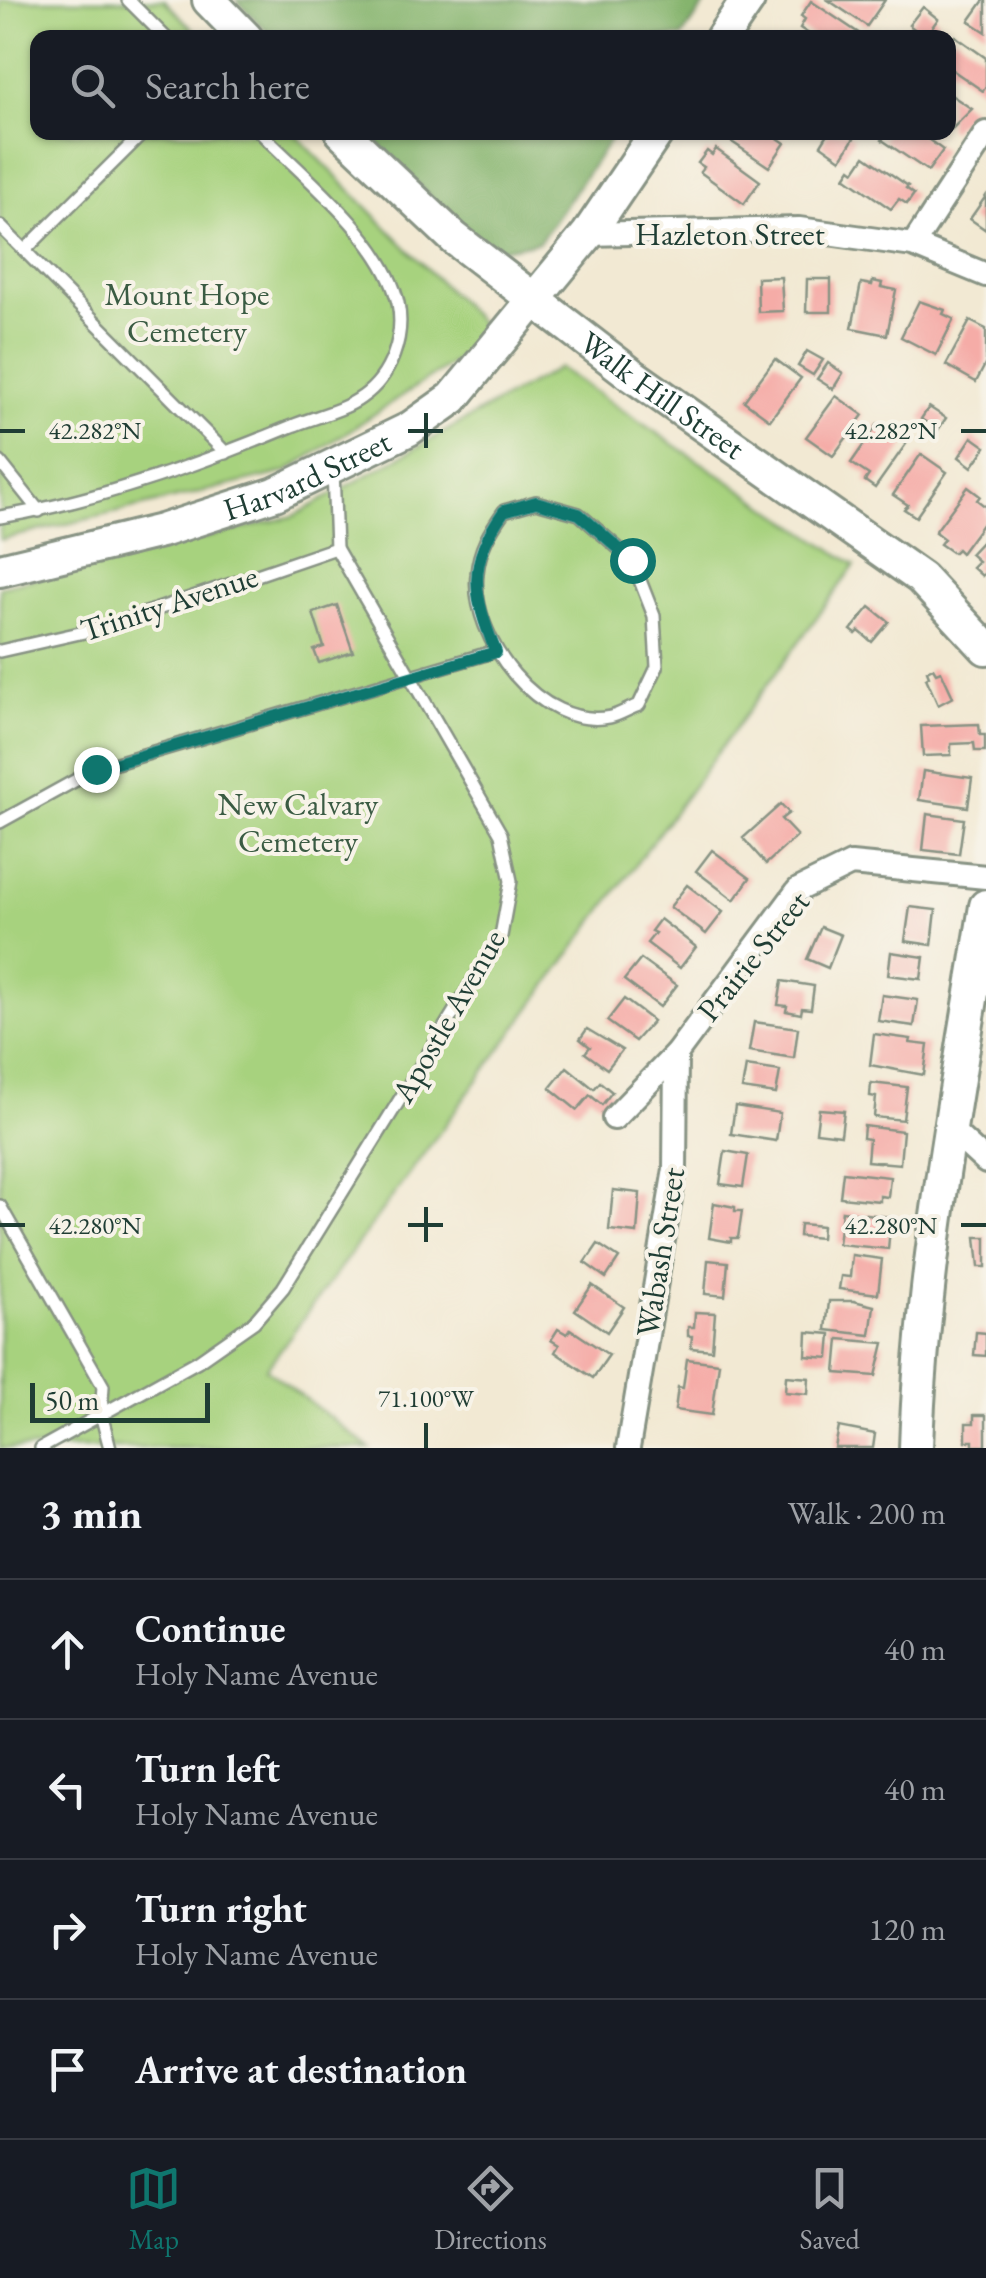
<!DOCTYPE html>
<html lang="en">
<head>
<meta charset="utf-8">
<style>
  body { margin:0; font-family:"EB Garamond",serif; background:#242831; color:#f1f3f6 }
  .scale { position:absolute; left:30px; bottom:25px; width:180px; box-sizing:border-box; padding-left:10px; border:5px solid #1f3d34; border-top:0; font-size:28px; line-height:35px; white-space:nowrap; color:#1f3d34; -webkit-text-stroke:8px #f7f3e8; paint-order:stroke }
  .stop { position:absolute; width:30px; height:30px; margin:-22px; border:8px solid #0f766e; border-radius:50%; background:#fff }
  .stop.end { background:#0f766e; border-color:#fff; box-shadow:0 2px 10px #0008 }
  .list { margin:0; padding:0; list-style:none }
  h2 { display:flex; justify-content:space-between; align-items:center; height:130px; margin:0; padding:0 40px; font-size:42px }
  h2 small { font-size:32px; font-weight:400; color:#9ea1a6 }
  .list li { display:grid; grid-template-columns:65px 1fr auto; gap:30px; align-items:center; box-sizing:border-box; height:140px; padding:0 40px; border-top:2px solid #363941 }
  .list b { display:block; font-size:38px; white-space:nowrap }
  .list p { margin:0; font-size:32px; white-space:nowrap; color:#9ea1a6 }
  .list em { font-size:32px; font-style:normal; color:#9ea1a6 }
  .icon { flex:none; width:55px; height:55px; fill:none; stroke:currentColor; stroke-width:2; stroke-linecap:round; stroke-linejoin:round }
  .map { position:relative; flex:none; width:986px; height:1448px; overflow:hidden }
  .search { position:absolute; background:#171b24; box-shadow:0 2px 8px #0004; left:30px; right:30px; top:30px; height:110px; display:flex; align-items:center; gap:25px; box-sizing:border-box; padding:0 35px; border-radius:20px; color:#9ea1a6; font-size:38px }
  .sheet { height:690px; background:#171b24 }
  nav { display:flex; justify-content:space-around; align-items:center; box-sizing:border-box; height:140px; border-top:2px solid #363941; background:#171b24; font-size:28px; color:#9ea1a6 }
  nav a { display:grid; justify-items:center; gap:5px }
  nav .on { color:#0f766e }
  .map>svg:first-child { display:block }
</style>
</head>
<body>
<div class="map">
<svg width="986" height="1448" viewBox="0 0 986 1448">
  <rect width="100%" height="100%" fill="#f7f3e8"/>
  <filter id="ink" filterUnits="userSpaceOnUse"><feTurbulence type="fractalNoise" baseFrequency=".01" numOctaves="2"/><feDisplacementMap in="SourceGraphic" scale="20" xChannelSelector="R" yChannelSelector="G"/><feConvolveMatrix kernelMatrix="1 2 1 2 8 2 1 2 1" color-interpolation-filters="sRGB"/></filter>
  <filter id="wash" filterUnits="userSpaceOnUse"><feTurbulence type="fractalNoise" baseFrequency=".0048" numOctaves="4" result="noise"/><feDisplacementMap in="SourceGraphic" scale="40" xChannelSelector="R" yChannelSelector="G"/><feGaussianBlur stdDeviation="2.25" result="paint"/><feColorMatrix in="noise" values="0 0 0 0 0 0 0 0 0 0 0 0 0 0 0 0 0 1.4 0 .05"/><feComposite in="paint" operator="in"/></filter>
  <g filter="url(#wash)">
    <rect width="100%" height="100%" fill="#f2e9d3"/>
    <g fill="#a7d27e" stroke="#638859" stroke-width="2.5">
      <path d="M0,0h164l37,37 -163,1v94l256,1 199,203 -207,136 -286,68z"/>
      <path d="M559,368l296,197 -589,804 104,79h-370v-861l294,-71z"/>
    </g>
    <g fill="#85b46d" stroke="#527850" stroke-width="2.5">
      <path d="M236,0h472l-26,37 -409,1z"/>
      <path d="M367,133h248l-76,109 -54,10z"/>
    </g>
    <g id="blocks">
      <g fill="#f5aca7">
        <path d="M828,0h57l-18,26z"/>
        <path d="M984,0h2v32l-17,-11z"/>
        <path d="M811,1l49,33 -2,4h-43l-15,-10 5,-9 -4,-3z"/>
        <path d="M923,7l15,12 -13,18 -16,-12z"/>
        <path d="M955,36l31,22v28l-3,5 -35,-24v-22z"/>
        <path d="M948,93l24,16 -21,21 -3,-2z"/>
        <path d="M726,132h43l16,11 -16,24 -46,-31z"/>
        <path d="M829,132h16l9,6 -13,21 -20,-14z"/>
        <path d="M887,132h31l25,18 -15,21 -46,-31z"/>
        <path d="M716,149l44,32 -16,23 -44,-32 4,-5 -6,-4 9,-12 5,4z"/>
        <path d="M865,156l43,30 -2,2 8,6 -7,10 -8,-5 -8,10 -46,-32 6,-9 4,3z"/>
        <path d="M986,196v34l-16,-11z"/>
        <path d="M781,277l2,34 -25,1 -1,-34z"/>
        <path d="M807,279h24v33h-25z"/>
        <path d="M873,281l9,2 -1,4 15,3 -9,45 -35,-7 9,-45 11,2z"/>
        <path d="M919,301l26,9 -2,4 11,5 -18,36 -35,-18z"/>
        <path d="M970,321l16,8v34l-10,19 -30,-17z"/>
        <path d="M807,351l16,9 -10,15 -15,-9z"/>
        <path d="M775,359l26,19 -31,42 -26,-19z"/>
        <path d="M828,363l15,10 -10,16 -16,-10z"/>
        <path d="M836,396l27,19 -30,41 -27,-19z"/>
        <path d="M929,407l17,11 -8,12 -17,-11z"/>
        <path d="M878,424l28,20 -31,44 -10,-7 4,-6 -18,-12z"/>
        <path d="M972,437l14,10 -14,20 -13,-10z"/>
        <path d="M921,454l26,18 -31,45 -12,-8 4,-4 -15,-10z"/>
        <path d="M968,487l12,9 -3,4 9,7v12l-25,34 -4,-4 -4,4 -13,-9 4,-5 -9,-7z"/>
        <path d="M986,537v35l-4,4 -10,-9 6,-6 -8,-7z"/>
        <path d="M337,605l16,47 -34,11 -5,-13 10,-3 -11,-34z"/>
        <path d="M870,607l19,15 -17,20 -13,-11 -3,3 -5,-4z"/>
        <path d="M933,668l3,5 5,-2 12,26 -15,8 -12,-27 3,-2 -2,-5z"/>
        <path d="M979,724l1,11h5v16h-10l-1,-8 -23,1v11l-28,1 -2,-30z"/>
        <path d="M923,771l49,7 -4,29 -49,-7z"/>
        <path d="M781,804l8,9 -8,6 16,17 -31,28 -23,-26z"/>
        <path d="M927,814l37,5 -5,35 -36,-4z"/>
        <path d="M712,850l38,28 -16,22 -38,-29z"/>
        <path d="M687,885l36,27 -17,22 -36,-27z"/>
        <path d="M910,907l26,3 -4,35 -27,-4z"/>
        <path d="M660,919l36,28 -16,21 -33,-25 8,-10 -4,-2z"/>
        <path d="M821,927l20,8 -13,33 -21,-9z"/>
        <path d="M891,952l33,5 -3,22 -33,-4z"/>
        <path d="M641,959l36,26 -17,22 -36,-27z"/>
        <path d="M782,981l32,5 -3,23 -9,-1 -1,6 -15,-3 1,-5 -9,-1z"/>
        <path d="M882,995l36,5 -4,26 -36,-5z"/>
        <path d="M624,999l29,22 -18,20 -28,-20z"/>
        <path d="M754,1022l44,6 -4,30 -45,-7z"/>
        <path d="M587,1029l35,21 -15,19 -22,-16 5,-6 -10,-8z"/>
        <path d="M874,1034l37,5 -1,4 18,2 -4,30 -54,-10z"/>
        <path d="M746,1066l34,5 -4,23 -34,-5z"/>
        <path d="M567,1067l27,22 6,-7 12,10 -10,13 -12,-10 -13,15 -27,-22z"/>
        <path d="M871,1083l36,4 -4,33 -29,-3 2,-20 -6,-1z"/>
        <path d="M735,1106l45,7 -4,28 -45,-7z"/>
        <path d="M819,1109l25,2 -3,24 -25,-3z"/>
        <path d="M864,1126l39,5 -3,33 -33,-3 2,-22 -6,-1z"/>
        <path d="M725,1151l23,4 -5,32 -23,-3z"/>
        <path d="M843,1172l47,5 -2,20 -8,-1v5l-40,-4z"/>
        <path d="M613,1190l27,3 -3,40 -28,-3z"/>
        <path d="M714,1203l21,4v4h7l-4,27h-7v4l-22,-4z"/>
        <path d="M842,1211l49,6 -3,32 -50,-5z"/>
        <path d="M800,1224l22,2 -1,12 -22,-2z"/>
        <path d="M976,1237h10v30h-7z"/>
        <path d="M598,1244l21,14 -13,20 -21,-15z"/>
        <path d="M852,1255l30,4 -4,35 -39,-5 2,-13 9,1z"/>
        <path d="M708,1260l20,2 -3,34 -20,-2z"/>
        <path d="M592,1285l32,22 -17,25 -32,-22z"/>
        <path d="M829,1301h25l20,5 -4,29 -44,-5z"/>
        <path d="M695,1312l20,1 -3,37 -21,-2 1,-12h-4v-9h6z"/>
        <path d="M558,1329l9,5 3,-5 39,26 -16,23 -38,-26 4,-7 -8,-5z"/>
        <path d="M807,1332l24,2 -2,24 -23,-2z"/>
        <path d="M976,1332l10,1v23l-12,-1z"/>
        <path d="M839,1339l45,4 -8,33 -40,-3z"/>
        <path d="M687,1359l32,4 -7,52 -37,-5 3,-23 5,1z"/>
        <path d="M786,1376l23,2 -1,16 -23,-2z"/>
        <path d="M974,1415h12v31h-13v-5h-7v-18h8z"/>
        <path d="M839,1427l36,7 -2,14h-38z"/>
      </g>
    </g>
  </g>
  <g filter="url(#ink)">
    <use href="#blocks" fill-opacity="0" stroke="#889384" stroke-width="2.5"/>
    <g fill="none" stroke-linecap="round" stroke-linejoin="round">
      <g stroke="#889384" stroke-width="16">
        <g id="lane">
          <path d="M128,0l38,38"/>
          <path d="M0,226l226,227"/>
          <path d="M26,249l118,-117"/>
          <path d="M0,462l39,49"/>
          <path d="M536,502l43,12 53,46 22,56 3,51 -18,38c-9,3 -20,10 -29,12 -70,14 -140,-79 -133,-143 2,-25 13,-43 27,-63z"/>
          <path d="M0,517c94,-15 203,-54 292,-91 22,-9 51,-15 70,-29 29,-20 43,-60 36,-94 -14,-63 -93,-125 -138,-171"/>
          <path d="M0,651l102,-23 234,-80"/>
          <path d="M0,822l96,-53 400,-118"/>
          <path d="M0,1206l103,180 -2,28 9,34"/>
          <path d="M41,1448l157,-87 56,-39 29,-34 218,-352 10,-55 -10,-47 -165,-286 -3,-78"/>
        </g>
      </g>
      <g stroke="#889384" stroke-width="28">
        <g id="street">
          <path d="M588,234l211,-5 114,16 73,30"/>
          <path d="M913,245l73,-112"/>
          <path d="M614,1118l62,-64 122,-164 53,-26 135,13"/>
          <path d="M948,1127l38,35"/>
          <path d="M628,1448l47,-279 1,-115"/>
        </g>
      </g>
      <g stroke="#889384" stroke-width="38">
        <g id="secondary">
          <path d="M209,0l37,38"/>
          <path d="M722,38l26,-38"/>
          <path id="s1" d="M342,132l112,106 178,137 289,203 65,70"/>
          <path id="s2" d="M0,570l161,-39 114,-37 134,-65 44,-31 135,-164 69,-102"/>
          <path d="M916,1448c6,-183 42,-362 70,-542"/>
        </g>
      </g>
      <use href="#lane" stroke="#fff" stroke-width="11"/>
      <use href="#street" stroke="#fff" stroke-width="22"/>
      <use href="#secondary" stroke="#fff" stroke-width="32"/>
    </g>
  </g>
  <g fill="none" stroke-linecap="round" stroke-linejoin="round" filter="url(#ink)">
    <path stroke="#0f766e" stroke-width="12" d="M96,769l400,-117c-24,-59 -29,-88 8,-141l32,-9 43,12 53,46"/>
  </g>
  <path fill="none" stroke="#1f3d34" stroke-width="4" d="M426,413v35M0,431h25M408,431h35M961,431h25M426,1207v35M0,1225h25M408,1225h35M961,1225h25M426,1423v25"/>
  <g text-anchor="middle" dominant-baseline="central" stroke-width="8" stroke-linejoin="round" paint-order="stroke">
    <g font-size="32" fill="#1f3d34" stroke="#f7f3e8">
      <text x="730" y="234">Hazleton Street</text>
      <text stroke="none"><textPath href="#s1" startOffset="415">Walk Hill Street</textPath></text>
      <text stroke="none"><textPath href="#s2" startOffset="322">Harvard Street</textPath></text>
      <text transform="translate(169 603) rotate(-18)">Trinity Avenue</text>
      <text transform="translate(753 956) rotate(-51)">Prairie Street</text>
      <text transform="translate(448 1016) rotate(-60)">Apostle Avenue</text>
      <text transform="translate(660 1252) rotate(-81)">Wabash Street</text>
    </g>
    <g font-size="32" fill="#3a5b43" stroke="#f7f3e8">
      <text x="187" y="294">Mount Hope<tspan x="187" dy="37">Cemetery</tspan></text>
      <text x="298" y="804">New Calvary<tspan x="298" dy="37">Cemetery</tspan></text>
    </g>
  </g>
  <g font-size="25" text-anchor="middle" fill="#1f3d34" stroke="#f7f3e8" stroke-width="8" stroke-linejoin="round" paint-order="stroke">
    <text x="95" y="439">42.282°N</text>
    <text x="891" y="439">42.282°N</text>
    <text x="95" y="1234">42.280°N</text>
    <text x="891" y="1234">42.280°N</text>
    <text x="426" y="1407">71.100°W</text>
  </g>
</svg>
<div class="scale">50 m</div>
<div class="stop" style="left:632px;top:560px"></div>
<div class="stop end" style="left:96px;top:769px"></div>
<div class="search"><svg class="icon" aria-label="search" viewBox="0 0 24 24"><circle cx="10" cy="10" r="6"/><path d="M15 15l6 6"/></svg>Search here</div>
</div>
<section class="sheet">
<h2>3 min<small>Walk · 200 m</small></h2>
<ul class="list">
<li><svg class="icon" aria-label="ahead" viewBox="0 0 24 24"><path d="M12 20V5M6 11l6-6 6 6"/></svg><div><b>Continue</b><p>Holy Name Avenue</p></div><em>40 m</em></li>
<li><svg class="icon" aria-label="left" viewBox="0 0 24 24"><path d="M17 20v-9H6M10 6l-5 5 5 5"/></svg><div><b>Turn left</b><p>Holy Name Avenue</p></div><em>40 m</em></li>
<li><svg class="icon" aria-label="right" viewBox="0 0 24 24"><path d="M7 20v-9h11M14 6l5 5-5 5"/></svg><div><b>Turn right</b><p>Holy Name Avenue</p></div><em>120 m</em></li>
<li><svg class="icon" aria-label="arrive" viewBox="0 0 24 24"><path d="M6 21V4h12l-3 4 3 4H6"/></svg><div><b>Arrive at destination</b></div></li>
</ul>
</section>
<nav>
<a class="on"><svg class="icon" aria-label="map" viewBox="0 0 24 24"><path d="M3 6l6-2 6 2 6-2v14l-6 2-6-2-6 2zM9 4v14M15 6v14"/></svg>Map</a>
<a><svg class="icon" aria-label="directions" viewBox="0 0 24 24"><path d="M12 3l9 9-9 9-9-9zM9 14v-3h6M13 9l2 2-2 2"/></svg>Directions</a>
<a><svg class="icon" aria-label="saved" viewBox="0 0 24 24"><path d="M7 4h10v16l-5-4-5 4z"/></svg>Saved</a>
</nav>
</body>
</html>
